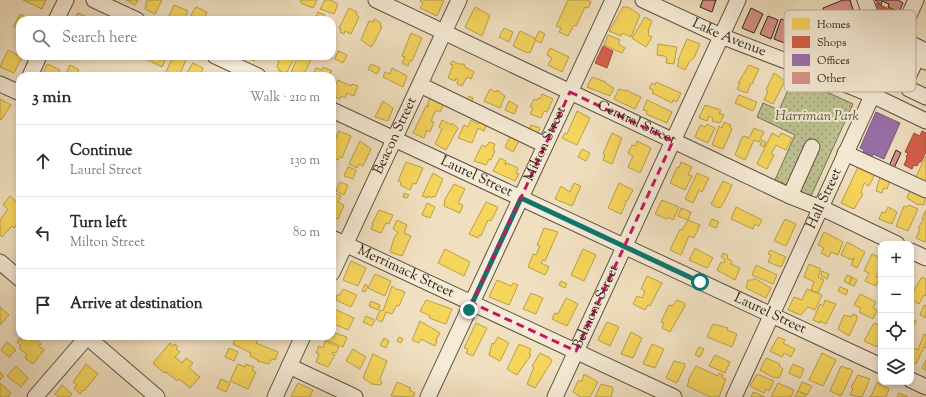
<!DOCTYPE html>
<html lang="en">
<head>
<meta charset="utf-8">
<style>
  body { margin:0; font-family:"Sorts Mill Goudy",serif; background:#f2f2f3; color:#2b2b33 }
  .controls { position:absolute; right:12px; bottom:12px; display:grid; overflow:hidden; border-radius:8px; box-shadow:0 2px 6px #0003 }
  .controls button { width:36px; height:36px; display:grid; place-items:center; padding:0; border:0; border-bottom:1px solid #e1e1e2; background:#fff; color:#2b2b33; font:20px sans-serif }
  .stop { position:absolute; width:12px; height:12px; margin:-9px; border:3px solid #0f766e; border-radius:50%; background:#fff }
  .stop.end { background:#0f766e; border-color:#fff; box-shadow:0 1px 4px #0008 }
  .list { margin:0; padding:0; list-style:none }
  h2 { display:flex; justify-content:space-between; align-items:center; height:52px; margin:0; padding:0 16px; font-size:17px }
  h2 small { font-size:13px; font-weight:400; color:#7c7c81 }
  .list li { display:grid; grid-template-columns:26px 1fr auto; gap:12px; align-items:center; box-sizing:border-box; height:72px; padding:0 16px; border-top:1px solid #e1e1e2 }
  .list b { display:block; font-size:15px; white-space:nowrap }
  .list p { margin:0; font-size:13px; white-space:nowrap; color:#7c7c81 }
  .list em { font-size:13px; font-style:normal; color:#7c7c81 }
  .icon { flex:none; width:22px; height:22px; fill:none; stroke:currentColor; stroke-width:2; stroke-linecap:round; stroke-linejoin:round }
  .map { position:relative; flex:none; width:926px; height:397px; overflow:hidden }
  .search { position:absolute; background:#fff; box-shadow:0 2px 6px #0003; left:16px; top:16px; width:320px; height:44px; display:flex; align-items:center; gap:10px; box-sizing:border-box; padding:0 14px; border-radius:12px; color:#7c7c81; font-size:15px }
  .panel { position:absolute; background:#fff; box-shadow:0 2px 6px #0003; left:16px; top:72px; width:320px; height:268px; border-radius:12px }
  .map>svg:first-child { display:block }
</style>
</head>
<body>
<div class="map">
<svg width="926" height="397" viewBox="0 0 926 397">
  <defs>
    <pattern id="park-dots" width="8" height="8" patternUnits="userSpaceOnUse"><rect width="8" height="8" fill="#bdc190"/><path d="M2 2h.1M6 6h.1" fill="none" stroke="#9a9c75" stroke-width="1.8" stroke-linecap="round"/></pattern>
  </defs>
  <rect width="100%" height="100%" fill="#f1e0c0"/>
  <filter id="stains"><feTurbulence type="fractalNoise" baseFrequency=".005" numOctaves="4"/><feColorMatrix values="0 0 0 0 .2 0 0 0 0 .09 0 0 0 0 .02 0 0 0 .5 -.17"/></filter>
  <radialGradient id="worn" r=".72"><stop offset=".6" stop-color="#630" stop-opacity="0"/><stop offset="1" stop-color="#630" stop-opacity=".3"/></radialGradient>
  <path fill="url(#park-dots)" stroke="#747255" d="M794,77l59,27 -42,92 -36,-16 20,-45 -38,-18 6,-14 16,7z"/>
  <g fill="#f6d55c" stroke="#b9a048">
    <path d="M23,0h23l-4,9z"/>
    <path d="M126,0h12l-3,5z"/>
    <path d="M147,0h15l-7,14 -10,-5z"/>
    <path d="M301,0h16l-4,8 -10,-4 -3,-2z"/>
    <path d="M325,0h8l-1,1 6,3 -4,10 -14,-5z"/>
    <path d="M421,0h23l-7,16 -17,-8 3,-5 -3,-2z"/>
    <path d="M568,0h19l4,2 -3,6 -3,-1 -9,19 -2,-1 -6,11 -9,-4 2,-4 -5,-2z"/>
    <path d="M174,5l14,6 -4,9h-17z"/>
    <path d="M196,7l11,5 -3,8h-16z"/>
    <path d="M475,7l15,8 -8,21 -17,-9z"/>
    <path d="M623,7h5l12,8 -9,22 -9,-4 -1,3 -12,-5z"/>
    <path d="M349,8l8,4 -1,2 3,3 -8,17 -6,-3 -1,3 -4,-2 1,-3 -2,-1z"/>
    <path d="M318,12l7,3 -2,5h-9z"/>
    <path d="M78,13l13,6v1h-17z"/>
    <path d="M20,14l12,6h-12v9l-6,-3z"/>
    <path d="M645,17l7,4 -4,10 1,1 -1,3 4,2 -6,10 -14,-9z"/>
    <path d="M374,19l7,4 -1,3 2,1 -9,18h-1l-1,2 -10,-7 8,-19 4,1z"/>
    <path d="M504,28l9,4 -4,10 -10,-5z"/>
    <path d="M520,31l15,7v3l-5,12 -2,-1 -1,1 -14,-7z"/>
    <path d="M539,31l6,3 -4,9 -6,-3z"/>
    <path d="M411,33l11,5 -10,23 -2,-1 -2,6 -6,-3 3,-6 -3,-1z"/>
    <path d="M608,35l12,5 -2,4 7,4 -3,5 -18,-8z"/>
    <path d="M687,39l13,5 -6,14 -5,4 -4,8 -8,-4 2,-5 -1,-1z"/>
    <path d="M658,44l19,3 -3,17 -8,-1 1,-5 -3,-2 -7,-1z"/>
    <path d="M550,48l19,9 -7,15 -14,-7 4,-7 -5,-3z"/>
    <path d="M8,50l14,7 -8,16 -14,-6z"/>
    <path d="M338,51l9,4 -4,8 -8,-4z"/>
    <path d="M145,56h22l-5,11 -18,-9z"/>
    <path d="M172,56h5l9,4 -7,16 -14,-2 7,-15 -1,-1z"/>
    <path d="M245,56h13l-4,5z"/>
    <path d="M280,56h15l-9,18 -8,-4 1,-2 -2,-1z"/>
    <path d="M298,56h15l-10,20h-11l-2,-1z"/>
    <path d="M452,61l7,3h5l1,3 9,5 -3,7 -4,-2 -5,9 -5,-2 1,-5 -2,-1 -1,3 -7,-3 5,-13 -3,-1z"/>
    <path d="M193,63l10,5 -3,8h-15z"/>
    <path d="M47,64l13,6 -2,6h-16z"/>
    <path d="M371,64l9,4 -3,6 -9,-5z"/>
    <path d="M70,65l9,5 -3,6 -10,-2z"/>
    <path d="M749,65l10,4 -7,15 -1,-1 -4,10 -3,-1 -7,-3 3,-6h-2z"/>
    <path d="M323,67l9,4 -2,4 -18,1 4,-8 6,2z"/>
    <path d="M392,68l15,8 -4,11 -20,-10 2,-5 5,2z"/>
    <path d="M774,73l11,8 -12,23 -9,-4 4,-9 -2,-1z"/>
    <path d="M592,77l14,5 -1,1 9,5 -4,8 -23,-9z"/>
    <path d="M338,80l13,6 1,-2 6,2 -4,10 -7,-3 -2,5 -4,-2 -1,3 -5,-2 1,-3 -4,-2z"/>
    <path d="M656,82l25,11 -4,9 -4,-2 -1,3 -20,-10 1,-3 -4,-2 3,-5 3,2z"/>
    <path d="M490,89l6,3 1,-2 8,6 -5,12 -16,-7z"/>
    <path d="M619,89l6,2 1,-1 15,7 -6,12 -21,-10z"/>
    <path d="M542,94l11,5 -6,13 -3,-1 -3,7 -11,-4 3,-6 -3,-1 4,-8 3,1 1,-2 2,1z"/>
    <path d="M739,95l18,7 -4,9 -18,-8z"/>
    <path d="M469,96l4,2 -2,4 -4,-2z"/>
    <path d="M430,98l15,4 -5,10 -4,-2 -5,11 3,1 -4,10 -3,-2 -3,8 -11,-5 13,-27 3,1 -2,-2z"/>
    <path d="M0,99l11,6 -10,15 -1,-1z"/>
    <path d="M647,100l25,12 -5,11 -21,-9 1,-3 -4,-1z"/>
    <path d="M383,101l10,7 -5,13 -13,-4z"/>
    <path d="M509,101l9,5 -4,8 -9,-4z"/>
    <path d="M705,105l16,5 -2,3 5,2 -4,8 -8,-2 1,-3 -4,-2 -2,5 -8,-3z"/>
    <path d="M577,111l13,7 -13,27 -15,-7 3,-5 2,1z"/>
    <path d="M480,119l7,4 -3,8 -6,-3 -6,15 -14,-5 6,-13 4,2 3,-7 7,4z"/>
    <path d="M442,120l9,5 1,-2 6,5 -12,22 -11,-6 7,-15 -3,-2z"/>
    <path d="M724,122l7,3 -1,3 2,1 -9,20 -11,-4 7,-19 3,2z"/>
    <path d="M707,124l8,4 -7,15 -13,-6 5,-12 5,2z"/>
    <path d="M531,125l9,3 -4,8 -8,-4z"/>
    <path d="M754,128l10,4 -5,10 -5,-2 -9,20 -10,-5 7,-18 2,-1 5,2z"/>
    <path d="M339,131l12,5 -9,22 -2,-1 -2,3 -6,-3v-11z"/>
    <path d="M612,133l10,5 -10,26 -9,-4 2,-5 -2,-1z"/>
    <path d="M772,133l7,4 2,-4 11,5 -6,12 -10,-5 -5,9 3,1 -7,14 -10,-5z"/>
    <path d="M510,137l9,4 -6,11 -8,-5z"/>
    <path d="M762,140l4,2 -2,5 -4,-2z"/>
    <path d="M360,141l11,8 -8,17 -4,-2 -2,4 -8,-4z"/>
    <path d="M637,141l14,7 -11,25 -12,-6 5,-11 -5,-3 4,-8 3,1z"/>
    <path d="M489,142l6,2 -2,6 2,1 -4,9 -2,-1 -3,6 -12,-4 8,-16 4,2z"/>
    <path d="M582,149l8,4 -4,8 -8,-4z"/>
    <path d="M926,156v28l-11,-5z"/>
    <path d="M500,158l6,3 -1,4 2,-2 11,5 -2,5 3,1 -4,7 -22,-10z"/>
    <path d="M406,162l17,6 -7,16 -3,-1 -3,7 -10,-5 1,-3 -3,-1z"/>
    <path d="M681,162l11,5 -4,8 4,1 -7,14 -15,-7 7,-16 2,1z"/>
    <path d="M859,165l17,7 -7,14 -5,-3 -3,10 2,1 -9,15 -13,-6z"/>
    <path d="M348,167l8,3 -3,9 -9,-3z"/>
    <path d="M433,173l10,6 -8,18 -2,-1 -1,2 -4,-2 -1,2 -5,-2z"/>
    <path d="M697,173l12,5 -7,14 -3,-2 -6,13 -8,-4z"/>
    <path d="M880,176l10,4 -3,9 -3,-1 -2,5 -6,-2z"/>
    <path d="M723,181l9,4 -7,15 -4,7 -3,1 -7,-4z"/>
    <path d="M340,182l8,3 -4,10 -8,-4z"/>
    <path d="M574,183l7,3 -9,20 -17,-7 6,-13 9,6z"/>
    <path d="M619,183l14,7 -6,11 -1,-1 -1,2 1,1 -5,11 -13,-6z"/>
    <path d="M454,184l11,5 -7,14 5,2 -3,8 -16,-7 1,-7z"/>
    <path d="M911,189l15,6 -2,10 -5,-1 -1,1 -11,-7z"/>
    <path d="M335,193l6,3 -3,6 6,3 -6,14 -6,-2v-18z"/>
    <path d="M404,193l5,2 -2,3 -4,-1z"/>
    <path d="M10,196l9,8 1,17 -6,7 -2,-2 -10,11 -2,-2v-15l8,-11 -5,-4z"/>
    <path d="M662,200l17,7 -6,13 -5,-3 -1,2 -12,-5z"/>
    <path d="M486,202l12,5 -7,14 -3,-1 -7,16 -2,-1 -1,3 -9,-4z"/>
    <path d="M427,203l8,4 -5,11 -8,-3z"/>
    <path d="M909,205l9,4 -10,22 -12,-5 8,-20 3,1z"/>
    <path d="M736,207l26,13 -3,6 -4,-2 -2,5 -22,-10z"/>
    <path d="M888,207l9,5 -5,12 -13,-5 3,-7 3,1z"/>
    <path d="M681,208l10,4 -3,8 12,5 -6,13 -5,-2 -8,19 -11,-5 10,-21 2,1 6,-10 -10,-4z"/>
    <path d="M379,210l14,5 -4,9 -3,-1 -5,10 -10,-4 2,-5h-1z"/>
    <path d="M926,210v30l-1,2 -9,-4 4,-9 -2,-1 6,-9h-2z"/>
    <path d="M712,219l7,3 -3,6 -7,-3z"/>
    <path d="M785,219l11,5 -10,22 -12,-5z"/>
    <path d="M397,220l10,5 -3,8 7,3 -9,20 -12,-4 4,-14 4,-6 -5,-3z"/>
    <path d="M544,228l14,4 -13,29 -2,-1 -2,3 8,4 -4,8 -17,-8 5,-13 3,1 4,-9 -3,-1z"/>
    <path d="M824,232l19,10 -5,13 -7,-3 -2,5 -8,-4 3,-5 -6,-3z"/>
    <path d="M847,242l18,10 -8,16 -6,-3 3,-7h-1l-1,2 -11,-5z"/>
    <path d="M695,248l18,10 -6,10 -18,-8z"/>
    <path d="M445,249l25,13 -6,14 -26,-13z"/>
    <path d="M583,249l13,6 -12,26 -13,-6z"/>
    <path d="M770,250l16,7 -5,10 -13,-5 3,-7 -3,-1z"/>
    <path d="M723,253l5,2 -1,3 5,3 -1,3 9,4 -5,12 -18,-10 4,-8 3,1 1,-4 -4,-2z"/>
    <path d="M872,254l9,4v8l-5,11 3,1 -3,8 -11,-5 4,-8 -5,-2z"/>
    <path d="M351,261l15,7 -8,18 -15,-6z"/>
    <path d="M809,264l12,5 -3,8 6,3 -6,13 -7,-3 3,-8 -10,-5z"/>
    <path d="M756,265l21,10 -4,9 -21,-9z"/>
    <path d="M822,271l7,3 -2,5 -6,-3z"/>
    <path d="M375,274l16,7 -6,15 -17,-8z"/>
    <path d="M847,275l5,2 -3,7 -5,-3z"/>
    <path d="M647,276l15,7 -12,23 -2,-1 -3,5 -12,-6 4,-8 5,2 3,-7 -4,-2z"/>
    <path d="M852,277l5,3 -3,6 -5,-2z"/>
    <path d="M922,277l4,2v17l-2,-1 -5,9 -6,-3 -2,3v-9z"/>
    <path d="M754,278l17,10 -5,10 -20,-10 2,-8h5z"/>
    <path d="M497,280l14,6 2,-3 5,2 -9,20 -20,-8z"/>
    <path d="M561,281l6,3 -2,4 -6,-3z"/>
    <path d="M365,284l3,2 -3,6 -3,-1z"/>
    <path d="M392,286l5,4 1,-1 7,3 -6,14 -2,-1 -5,9 -6,-2 -4,10 -6,-3 4,-9 3,1z"/>
    <path d="M840,287l8,3 -2,5 -8,-4z"/>
    <path d="M343,289l14,6 -6,12 -15,-7 1,-5h3z"/>
    <path d="M807,289l15,6 -7,15 -7,-3 -7,8 -13,-5 6,-13 8,3z"/>
    <path d="M531,293l12,5 -7,16 -13,-5z"/>
    <path d="M860,294l16,8 -3,6 4,2 -4,9 -14,-7 2,-4 -7,-3z"/>
    <path d="M566,298l12,6 -11,22 -15,-7 3,-6 3,1z"/>
    <path d="M426,300l26,9 -6,15 -17,-6 1,-2 -10,-5z"/>
    <path d="M677,300l7,3 1,3 -15,26 -8,-4 2,-5 -3,-1 8,-17 3,1z"/>
    <path d="M825,300l11,4 -10,20 -6,-3v2l-7,-3 7,-16 3,2z"/>
    <path d="M371,301l9,4 -2,5 -9,-4z"/>
    <path d="M924,305l2,1v12l-6,-3z"/>
    <path d="M0,307l9,8 -9,10z"/>
    <path d="M332,308l22,10 -6,12 -16,-7z"/>
    <path d="M853,314l4,2v3l-8,17 -11,-7 6,-14 7,2z"/>
    <path d="M366,316l9,4 -3,6 -9,-4z"/>
    <path d="M911,319l5,2 -4,9 -1,-1z"/>
    <path d="M420,321l20,12 -4,7 -1,-1 2,2 -2,5 -14,-7 -2,4 -7,-3z"/>
    <path d="M607,322l12,5 -9,19 -12,-6z"/>
    <path d="M476,323l11,5 -14,28 -7,-3 2,-4 -4,-1z"/>
    <path d="M874,323l7,3v12l-4,9 -13,-6z"/>
    <path d="M713,324l15,4 -1,2 10,4 -5,13 -25,-10z"/>
    <path d="M631,332l11,6 -9,20 -12,-4z"/>
    <path d="M335,333l12,4 -4,10 -19,-8 2,-3 8,1z"/>
    <path d="M924,334l2,1v13l-2,-1 -8,17 -5,-2v-15l7,3z"/>
    <path d="M29,336l4,4 2,-2 6,6 -2,2 5,4 -11,14 -8,-6 2,-3 -8,-7 2,-2 -4,-4 5,-5 3,3z"/>
    <path d="M237,336h22l-3,7 22,9 -3,8 -3,-1 -3,5 -12,-3 1,-1 -8,-4 1,-3 -18,-9z"/>
    <path d="M399,337l4,2 -2,4 -4,-2z"/>
    <path d="M498,337l11,6 -9,18 -11,-6 3,-12 2,1z"/>
    <path d="M778,337l7,3 -2,3 12,6 -4,8 -7,-4 -2,4 -12,-6z"/>
    <path d="M384,338l5,3 -3,7 -6,-3z"/>
    <path d="M325,341l14,6 -3,6 -3,-1 -1,2 3,1 -7,12 -12,-5 3,-8 -3,-1 3,-7 4,2z"/>
    <path d="M7,342l9,8 -7,7 -8,-7z"/>
    <path d="M170,343l3,3 2,-2 3,3 -2,2 4,3 -5,5 7,6 4,-5 7,5 -4,5 11,9 -10,11 -11,-9 -2,2 -11,-9 -2,1 -11,-10z"/>
    <path d="M519,344l12,5 -2,5 2,1 -14,20 -10,-6z"/>
    <path d="M652,344l12,5 -9,19 -12,-4z"/>
    <path d="M699,347l5,2 -4,8 -5,-2z"/>
    <path d="M229,348l9,4 -4,9 -9,-4z"/>
    <path d="M353,349l13,8 -6,12 -14,-8z"/>
    <path d="M540,353l10,5 2,3 -17,27 -8,-4 7,-17 -2,-1z"/>
    <path d="M822,353l14,7 -13,26 -14,-6z"/>
    <path d="M373,354l14,7 -7,18 2,4 -2,2 -8,-1 -9,-6z"/>
    <path d="M715,355l15,7 -5,11 -16,-7z"/>
    <path d="M766,358l14,6 -1,2 4,3 -4,9 -4,-1 -1,1 -14,-8z"/>
    <path d="M926,360v10l-4,-2z"/>
    <path d="M674,361l11,3v2l-8,17 -11,-5z"/>
    <path d="M86,364l12,10 -14,17 -1,-1 -3,4 -6,-6 3,-3 -4,-3z"/>
    <path d="M238,364l7,3 1,-3 8,3 -2,3 4,2 -8,17 -18,-8z"/>
    <path d="M793,364l11,5 -4,9 -11,-5z"/>
    <path d="M16,366l12,12 -7,9 -14,-11z"/>
    <path d="M696,366l22,10 1,-3 4,2 -1,3 4,1 -7,18h-9l-23,-11 2,-5 -1,-1z"/>
    <path d="M841,366l8,3v-1l4,3 -12,25 -11,-5z"/>
    <path d="M0,372l4,4 -4,4z"/>
    <path d="M584,374l14,8 -8,15h-9l-8,-5 5,-11h4z"/>
    <path d="M757,374l17,7 -5,10 -3,-2 -2,4 -14,-7z"/>
    <path d="M858,375l12,4 -8,18 -12,-2 3,-7 -2,-1z"/>
    <path d="M221,379l9,4 -4,9 -9,-4z"/>
    <path d="M397,382l14,6 -2,2 6,3 -2,4 -22,-1z"/>
    <path d="M802,382l10,4 -5,9 -9,-4z"/>
    <path d="M0,383l11,10 -3,4h-8z"/>
    <path d="M298,383l15,7 -3,7h-19z"/>
    <path d="M778,383l16,7 -3,7h-20z"/>
    <path d="M877,383l12,6 -3,8h-17l2,-1z"/>
    <path d="M601,384l11,3 1,3 -2,7h-16z"/>
    <path d="M62,385l10,9 -3,3h-11l-3,-3z"/>
    <path d="M798,391l8,4 -1,2h-10z"/>
    <path d="M753,392l3,1 9,4h-14z"/>
    <path d="M899,393l9,4h-11z"/>
  </g>
  <g fill="#d6604d" stroke="#a34e3e">
    <path d="M876,3l22,10 -8,18h-3z"/>
    <path d="M603,46l10,5 -6,17 -12,-5z"/>
    <path d="M922,131l4,2v19l-5,10h-2l-2,4 -3,-1 -2,4 -8,-4 3,-7 -1,-1 2,-4 -3,-1 9,-19 6,3z"/>
  </g>
  <path fill="#9970ab" stroke="#785980" d="M876,112l24,11 -16,36 -11,-5 -1,3 -9,-4 1,-3 -4,-2z"/>
  <g fill="#d89287" stroke="#2b231a">
    <path d="M703,0h13l-4,12 -12,-5z"/>
    <path d="M843,0h7l5,16 -26,8 -6,-16z"/>
    <path d="M875,0h23l5,3 -4,9 -11,-5 1,-3 -7,-3 -1,4z"/>
    <path d="M751,8l12,6 -9,19 -12,-5z"/>
    <path d="M768,16l10,4 -7,19 -11,-5z"/>
    <path d="M781,19l43,16 -8,20 -42,-16z"/>
    <path d="M896,150l5,3 -7,15 -5,-2z"/>
  </g>
  <g fill="none" stroke-linecap="round" stroke-linejoin="round">
    <g stroke="#5c5244" stroke-width="17">
      <g id="minor">
        <path d="M94,0l43,20"/>
        <path id="s1" d="M376,0l414,196 38,15 69,33"/>
        <path id="s2" d="M643,0l78,36 104,40 47,19 54,26"/>
        <path d="M865,0l23,61"/>
        <path d="M56,20l10,-20"/>
        <path d="M899,38l27,13"/>
        <path d="M215,56l43,20"/>
        <path d="M926,62l-9,-4 -10,21 2,10 17,8"/>
        <path d="M30,76l9,-20"/>
        <path d="M0,84l20,9"/>
        <path d="M420,85l125,60"/>
        <path id="s3" d="M332,110l549,256"/>
        <path d="M845,153l81,37"/>
        <path d="M790,196l22,-49"/>
        <path id="s4" d="M332,238l342,159"/>
        <path d="M911,251l15,7"/>
        <path d="M0,262l20,17"/>
        <path id="s5" d="M332,273l127,-273"/>
        <path d="M86,336l71,61"/>
        <path d="M289,366l66,31"/>
        <path d="M911,380l15,7"/>
        <path d="M35,397l52,-60"/>
        <path d="M275,397l28,-61"/>
        <path id="s6" d="M428,397l185,-397"/>
        <path id="s7" d="M555,397l183,-397"/>
        <path id="s8" d="M734,397l182,-397"/>
      </g>
    </g>
    <use href="#minor" stroke="#f6ebd6" stroke-width="15"/>
  </g>
  <g fill="none" stroke-linecap="round" stroke-linejoin="round">
    <path stroke="#0f766e" stroke-width="5" d="M469,310l52,-112 179,84"/>
  </g>
  <path fill="none" stroke="#c2185b" stroke-width="3" stroke-dasharray="8 5" stroke-linejoin="round" d="M570,92l103,49 -97,210 -104,-48z"/>
  <g text-anchor="middle" dominant-baseline="central" stroke-width="4" stroke-linejoin="round" paint-order="stroke">
    <g font-size="14" fill="#2b231a" stroke="#f6ebd6">
      <text stroke="none"><textPath href="#s2" startOffset="94">Lake Avenue</textPath></text>
      <text stroke="none"><textPath href="#s1" startOffset="288">Central Street</textPath></text>
      <text stroke="none"><textPath href="#s5" startOffset="151">Beacon Street</textPath></text>
      <text stroke="none"><textPath href="#s6" startOffset="279">Milton Street</textPath></text>
      <text stroke="none"><textPath href="#s3" startOffset="159">Laurel Street</textPath></text>
      <text stroke="none"><textPath href="#s8" startOffset="218">Hall Street</textPath></text>
      <text stroke="none"><textPath href="#s4" startOffset="81">Merrimack Street</textPath></text>
      <text stroke="none"><textPath href="#s7" startOffset="99">Belmont Street</textPath></text>
      <text stroke="none"><textPath href="#s3" startOffset="483">Laurel Street</textPath></text>
    </g>
    <g font-size="14" font-style="italic" fill="#57523d" stroke="#f6ebd6">
      <text x="817" y="117">Harriman Park</text>
    </g>
  </g>
  <rect x="784" y="10" width="132" height="82" rx="6" fill="#f6ebd6" stroke="#b9af9e" stroke-width="1"/>
  <rect x="792" y="18" width="18" height="12" fill="#f6d55c"/>
  <rect x="792" y="36" width="18" height="12" fill="#d6604d"/>
  <rect x="792" y="54" width="18" height="12" fill="#9970ab"/>
  <rect x="792" y="72" width="18" height="12" fill="#d89287"/>
  <g font-size="11" fill="#2b231a">
    <text x="817" y="28">Homes</text>
    <text x="817" y="46">Shops</text>
    <text x="817" y="64">Offices</text>
    <text x="817" y="82">Other</text>
  </g>
  <rect width="100%" height="100%" filter="url(#stains)"/>
  <rect width="100%" height="100%" fill="url(#worn)"/>
</svg>
<div class="controls">
<button>+</button>
<button>−</button>
<button><svg class="icon" aria-label="locate" viewBox="0 0 24 24"><circle cx="12" cy="12" r="6"/><path d="M12 2v4M12 18v4M2 12h4M18 12h4"/></svg></button>
<button><svg class="icon" aria-label="layers" viewBox="0 0 24 24"><path d="M12 4l9 5-9 5-9-5zM3 14l9 5 9-5"/></svg></button>
</div>
<div class="stop" style="left:700px;top:282px"></div>
<div class="stop end" style="left:469px;top:310px"></div>
<div class="search"><svg class="icon" aria-label="search" viewBox="0 0 24 24"><circle cx="10" cy="10" r="6"/><path d="M15 15l6 6"/></svg>Search here</div>
<section class="panel">
<h2>3 min<small>Walk · 210 m</small></h2>
<ul class="list">
<li><svg class="icon" aria-label="ahead" viewBox="0 0 24 24"><path d="M12 20V5M6 11l6-6 6 6"/></svg><div><b>Continue</b><p>Laurel Street</p></div><em>130 m</em></li>
<li><svg class="icon" aria-label="left" viewBox="0 0 24 24"><path d="M17 20v-9H6M10 6l-5 5 5 5"/></svg><div><b>Turn left</b><p>Milton Street</p></div><em>80 m</em></li>
<li><svg class="icon" aria-label="arrive" viewBox="0 0 24 24"><path d="M6 21V4h12l-3 4 3 4H6"/></svg><div><b>Arrive at destination</b></div></li>
</ul>
</section>
</div>
</body>
</html>
